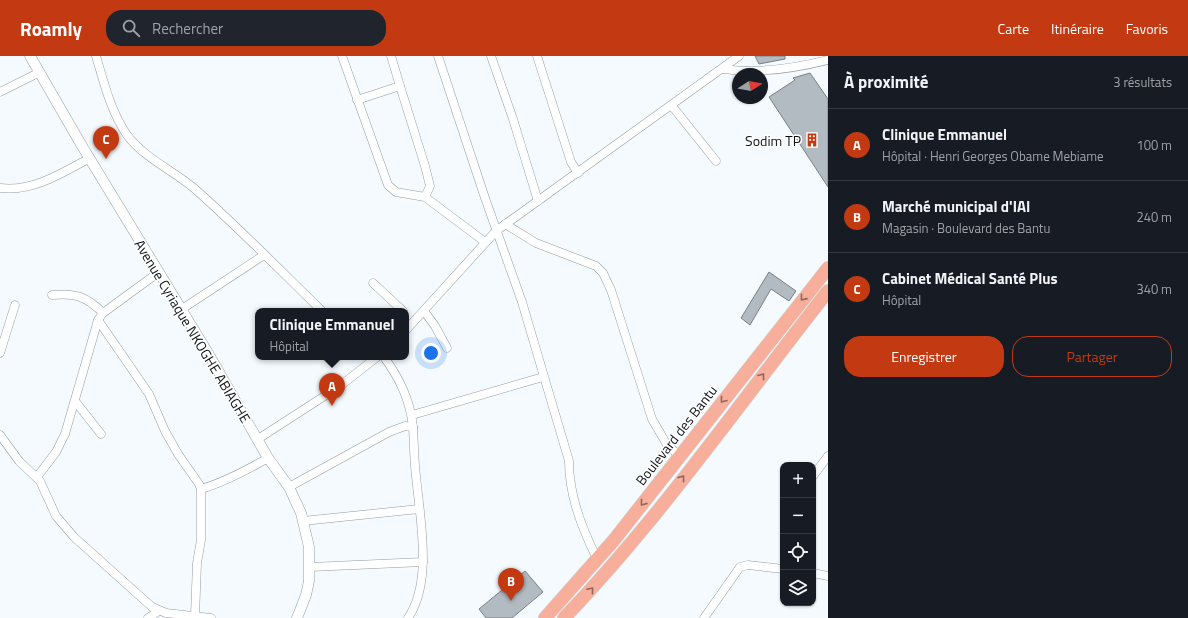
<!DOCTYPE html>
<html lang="fr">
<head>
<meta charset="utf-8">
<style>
  body { margin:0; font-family:"Titillium Web",sans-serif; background:#20242c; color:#f1f3f6 }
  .controls { position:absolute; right:12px; bottom:12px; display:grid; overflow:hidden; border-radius:8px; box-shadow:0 1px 3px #0004 }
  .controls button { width:36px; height:36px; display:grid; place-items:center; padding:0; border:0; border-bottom:1px solid #363941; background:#171b24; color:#f1f3f6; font:20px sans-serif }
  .compass { position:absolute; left:732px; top:12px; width:36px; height:36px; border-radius:50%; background:#171b24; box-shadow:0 1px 3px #0004; rotate:79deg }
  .you { position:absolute; left:431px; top:297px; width:14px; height:14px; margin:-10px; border:3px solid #fff; border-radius:50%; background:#1a73e8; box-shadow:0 0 0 6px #1a73e833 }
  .badge { display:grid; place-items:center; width:26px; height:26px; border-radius:50%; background:#c33a12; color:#fff; font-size:13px; font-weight:700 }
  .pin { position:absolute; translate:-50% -33px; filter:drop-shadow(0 1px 2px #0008) }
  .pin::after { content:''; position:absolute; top:21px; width:14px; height:12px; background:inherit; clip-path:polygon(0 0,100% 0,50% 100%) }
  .popup { position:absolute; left:255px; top:252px; width:154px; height:52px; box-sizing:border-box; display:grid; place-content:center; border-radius:8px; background:#171b24; filter:drop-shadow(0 1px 3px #0005); font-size:13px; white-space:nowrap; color:#9ea1a6 }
  .popup b { font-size:15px; color:#f1f3f6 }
  .popup::after { content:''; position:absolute; left:50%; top:100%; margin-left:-8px; border:8px solid transparent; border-top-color:#171b24 }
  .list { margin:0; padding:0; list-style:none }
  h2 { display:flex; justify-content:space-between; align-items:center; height:52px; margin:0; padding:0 16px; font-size:17px }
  h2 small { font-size:13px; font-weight:400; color:#9ea1a6 }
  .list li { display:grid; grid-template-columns:26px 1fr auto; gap:12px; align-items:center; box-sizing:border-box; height:72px; padding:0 16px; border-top:1px solid #363941 }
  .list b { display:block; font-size:15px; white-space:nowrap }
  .list p { margin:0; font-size:13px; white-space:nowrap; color:#9ea1a6 }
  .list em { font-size:13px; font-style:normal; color:#9ea1a6 }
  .actions { display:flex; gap:8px; padding:12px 16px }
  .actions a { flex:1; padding:9px 0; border:1px solid #c33a12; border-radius:16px; text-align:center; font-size:14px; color:#c33a12 }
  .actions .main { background:#c33a12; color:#fff }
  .icon { flex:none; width:22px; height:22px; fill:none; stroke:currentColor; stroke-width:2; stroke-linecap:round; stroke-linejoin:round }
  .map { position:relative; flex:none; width:828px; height:562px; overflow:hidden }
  header { display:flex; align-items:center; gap:24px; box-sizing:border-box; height:56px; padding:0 20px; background:#c33a12; color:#fff }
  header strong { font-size:19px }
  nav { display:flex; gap:22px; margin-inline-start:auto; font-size:14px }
  .search { width:280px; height:36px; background:#20242c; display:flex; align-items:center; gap:10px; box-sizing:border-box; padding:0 14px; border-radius:16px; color:#9ea1a6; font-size:15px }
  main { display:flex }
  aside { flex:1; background:#171b24 }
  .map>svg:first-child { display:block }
</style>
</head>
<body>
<header>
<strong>Roamly</strong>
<div class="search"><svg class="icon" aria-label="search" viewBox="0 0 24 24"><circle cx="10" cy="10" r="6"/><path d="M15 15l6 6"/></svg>Rechercher</div>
<nav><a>Carte</a><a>Itinéraire</a><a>Favoris</a></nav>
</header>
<main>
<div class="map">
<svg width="828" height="562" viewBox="0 0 828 562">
  <rect width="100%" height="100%" fill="#f4fafe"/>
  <g fill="#b3bbc2" stroke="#788087">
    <path d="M755,0h30v3l-26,5z"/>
    <path d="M810,17l18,26v88l-59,-90 26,-17 -2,-2z"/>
    <path d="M769,216l27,19 -7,10 -18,-12 -21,36 -9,-7z"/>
    <path d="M525,515l18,21 -31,26h-26l-7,-9z"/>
  </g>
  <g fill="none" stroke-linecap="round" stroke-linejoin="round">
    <g stroke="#949ca3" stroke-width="9">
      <g id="minor">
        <path d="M96,0c8,27 15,56 31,79 17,23 47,36 68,54 44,39 85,81 127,122"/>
        <path d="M342,0l46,129 8,7 29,5 60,45"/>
        <path d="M438,0l47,142 37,104 47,159c0,35 13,67 28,98"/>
        <path d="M491,0l22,63 25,82"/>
        <path d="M537,0l34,106 7,11"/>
        <path d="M724,13c33,5 72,-1 104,-9"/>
        <path d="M400,30l25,80 5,20 -5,11"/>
        <path d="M0,36l40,-20"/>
        <path d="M357,44l43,-14 -9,-30"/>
        <path d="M672,50l44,55"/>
        <path d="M0,132c33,4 62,-15 90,-30"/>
        <path d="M505,168l31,19 60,23 7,7 8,17 41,129 14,24 13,13"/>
        <path d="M373,227l30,28"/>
        <path d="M52,239c23,-2 34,1 51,18"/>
        <path d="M182,253l82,-54"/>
        <path d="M424,255l11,15 12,22"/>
        <path d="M98,264l51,74 16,37 13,23 21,30 2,5v51l-4,23 -2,53"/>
        <path d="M406,274l90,-99 243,-175"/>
        <path d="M0,297l15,-48"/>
        <path d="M384,301c16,22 26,43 29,70 1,17 1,33 3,49 4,42 17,106 -8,142"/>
        <path d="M75,345l26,33"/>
        <path d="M412,359l131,-38"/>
        <path d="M0,379l19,26 21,20 16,35 18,21 78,70 14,6 45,5"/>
        <path d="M258,383l82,-53 37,-29"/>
        <path d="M813,420l15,-20"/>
        <path d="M37,421l19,-25 9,-18 33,-114 5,-7 56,-41"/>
        <path d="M289,431l100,-55 16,-6 8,1"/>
        <path d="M201,433c24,-7 46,-19 67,-31"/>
        <path d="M303,465l116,-12"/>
        <path d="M310,511l113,-5"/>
        <path d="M813,517l15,3"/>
        <path d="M148,562l11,-7"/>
        <path d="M704,562l36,-51 8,-2 35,4"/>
      </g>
    </g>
    <g stroke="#949ca3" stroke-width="11">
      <path id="tertiary" d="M30,0l52,90 126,207 60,105 21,29 12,26 8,34v34l-3,14 -9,23"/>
    </g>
    <g stroke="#d3d4d4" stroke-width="14">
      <g id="trunk">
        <path d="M545,562l69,-78 214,-272"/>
        <path d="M564,562c96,-100 178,-218 264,-327"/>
      </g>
    </g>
    <use href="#minor" stroke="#fff" stroke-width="8"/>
    <use href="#tertiary" stroke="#fff" stroke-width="10"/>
    <use href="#trunk" stroke="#f7ae9a" stroke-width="13"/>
  </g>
  <defs><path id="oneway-chevron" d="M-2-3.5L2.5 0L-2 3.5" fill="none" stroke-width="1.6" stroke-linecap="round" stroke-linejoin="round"/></defs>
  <g stroke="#8e675d">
    <use href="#oneway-chevron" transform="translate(803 242) rotate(129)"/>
    <use href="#oneway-chevron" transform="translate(762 320) rotate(-52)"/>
    <use href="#oneway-chevron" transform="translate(723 344) rotate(128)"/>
    <use href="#oneway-chevron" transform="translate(682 422) rotate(-52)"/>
    <use href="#oneway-chevron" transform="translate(643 447) rotate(128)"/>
    <use href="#oneway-chevron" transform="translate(591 534) rotate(-50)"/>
  </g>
  <defs>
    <g id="building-bare" transform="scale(1.08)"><path d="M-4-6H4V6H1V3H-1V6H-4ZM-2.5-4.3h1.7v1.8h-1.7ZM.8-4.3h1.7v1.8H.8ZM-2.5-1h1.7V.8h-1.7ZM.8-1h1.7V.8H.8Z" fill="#c33a12" stroke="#fff" stroke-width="2.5" paint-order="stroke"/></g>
  </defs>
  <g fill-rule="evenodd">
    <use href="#building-bare" x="812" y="84"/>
  </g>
  <g text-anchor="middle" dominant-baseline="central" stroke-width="3" stroke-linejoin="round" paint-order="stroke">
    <g font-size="14" fill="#0d1012" stroke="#fff" text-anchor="end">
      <text x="801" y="84">Sodim TP</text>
    </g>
    <g font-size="14" fill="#0d1012" stroke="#fff">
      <text transform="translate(193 275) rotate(59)">Avenue Cyriaque NKOGHE ABIAGHE</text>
      <text transform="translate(676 379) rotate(-52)">Boulevard des Bantu</text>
    </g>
  </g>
</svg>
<div class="controls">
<button>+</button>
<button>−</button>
<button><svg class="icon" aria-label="locate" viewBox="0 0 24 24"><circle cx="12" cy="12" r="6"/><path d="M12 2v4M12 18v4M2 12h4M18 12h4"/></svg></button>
<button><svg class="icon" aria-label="layers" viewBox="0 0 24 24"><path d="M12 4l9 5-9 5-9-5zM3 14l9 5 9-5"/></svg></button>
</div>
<svg class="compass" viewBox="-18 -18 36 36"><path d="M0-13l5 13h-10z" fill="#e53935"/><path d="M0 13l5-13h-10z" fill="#9ea1a6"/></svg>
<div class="you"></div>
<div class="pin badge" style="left:332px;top:350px">A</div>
<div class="popup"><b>Clinique Emmanuel</b>Hôpital</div>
<div class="pin badge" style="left:511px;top:545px">B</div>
<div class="pin badge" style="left:106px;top:103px">C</div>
</div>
<aside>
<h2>À proximité<small>3 résultats</small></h2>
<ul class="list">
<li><span class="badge">A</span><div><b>Clinique Emmanuel</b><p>Hôpital · Henri Georges Obame Mebiame</p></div><em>100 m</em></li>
<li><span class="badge">B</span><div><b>Marché municipal d'IAI</b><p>Magasin · Boulevard des Bantu</p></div><em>240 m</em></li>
<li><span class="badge">C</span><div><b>Cabinet Médical Santé Plus</b><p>Hôpital</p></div><em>340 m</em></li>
</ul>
<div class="actions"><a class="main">Enregistrer</a><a>Partager</a></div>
</aside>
</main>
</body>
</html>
